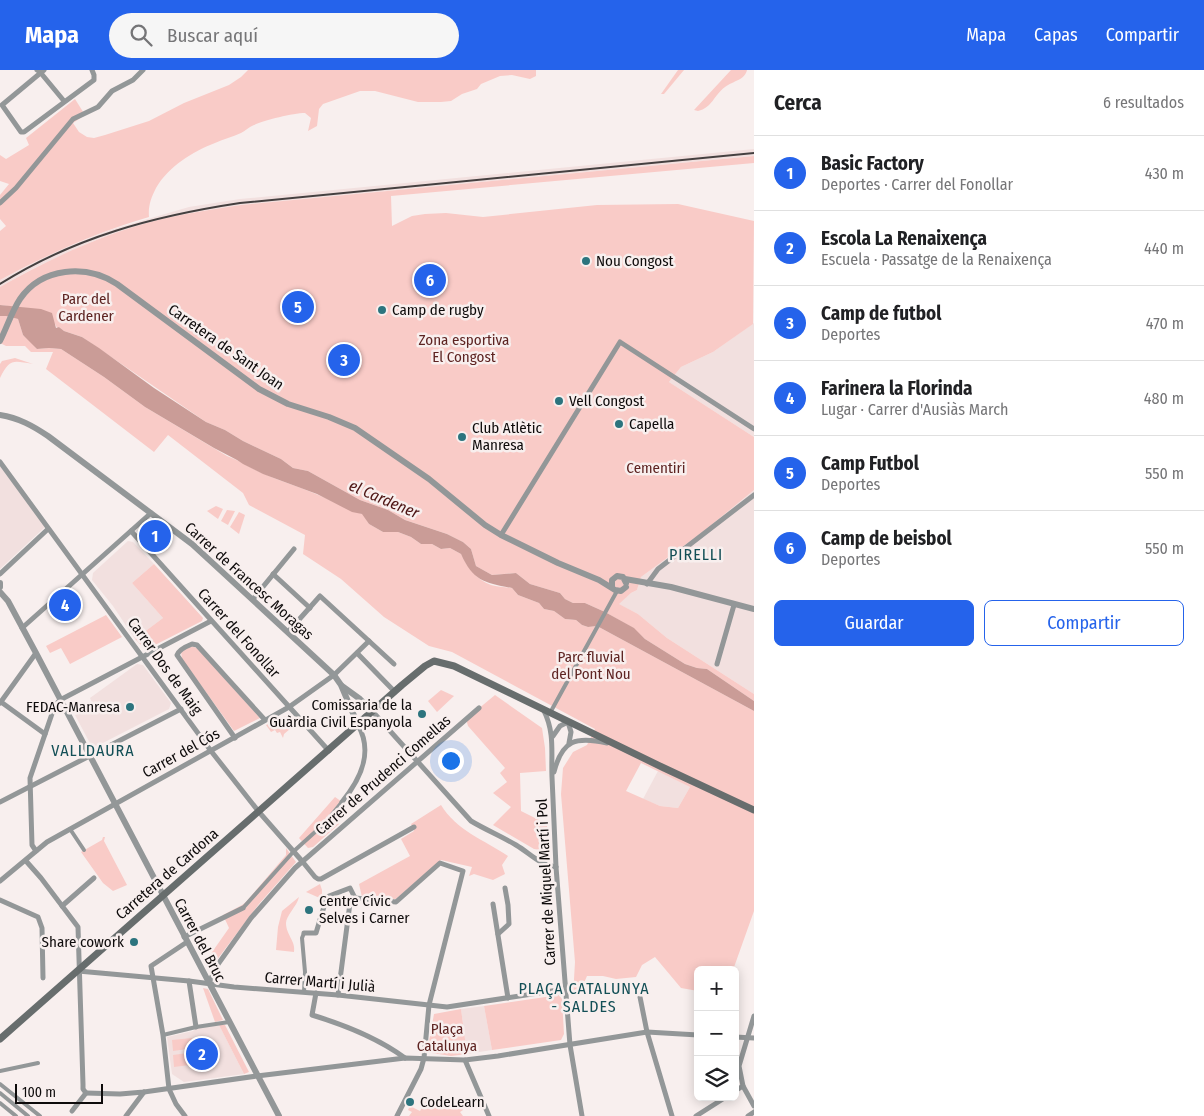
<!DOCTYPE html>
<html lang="es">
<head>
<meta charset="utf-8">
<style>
  body { margin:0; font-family:"Fira Sans Condensed",sans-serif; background:#f6f6f6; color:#202124 }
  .controls { position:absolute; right:15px; bottom:15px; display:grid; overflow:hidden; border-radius:8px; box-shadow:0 2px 12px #0003 }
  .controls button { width:45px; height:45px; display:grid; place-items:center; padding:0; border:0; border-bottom:1px solid #e0e0e0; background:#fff; color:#202124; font:25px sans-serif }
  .scale { position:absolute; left:15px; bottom:12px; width:88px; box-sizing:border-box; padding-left:5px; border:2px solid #0e0b0b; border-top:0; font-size:14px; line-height:18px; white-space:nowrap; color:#0e0b0b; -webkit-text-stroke:4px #f8efee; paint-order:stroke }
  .you { position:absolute; left:450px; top:690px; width:18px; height:18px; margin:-12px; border:4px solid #fff; border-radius:50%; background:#1a73e8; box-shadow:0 0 0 8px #1a73e833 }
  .badge { display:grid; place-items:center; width:32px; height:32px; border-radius:50%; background:#2563eb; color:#fff; font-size:16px; font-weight:700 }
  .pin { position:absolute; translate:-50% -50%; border:2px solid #fff; box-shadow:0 1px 5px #0006 }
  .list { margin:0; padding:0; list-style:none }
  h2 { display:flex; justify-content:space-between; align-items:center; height:65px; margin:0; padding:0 20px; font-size:21px }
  h2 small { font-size:16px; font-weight:400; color:#757577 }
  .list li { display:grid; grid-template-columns:32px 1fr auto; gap:15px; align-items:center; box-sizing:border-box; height:75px; padding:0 20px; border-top:1px solid #e0e0e0 }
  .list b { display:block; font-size:19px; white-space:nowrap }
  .list p { margin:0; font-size:16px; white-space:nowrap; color:#757577 }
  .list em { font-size:16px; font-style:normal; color:#757577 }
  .actions { display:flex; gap:10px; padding:15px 20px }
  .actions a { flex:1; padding:11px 0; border:1px solid #2563eb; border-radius:8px; text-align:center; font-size:18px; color:#2563eb }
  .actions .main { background:#2563eb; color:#fff }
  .icon { flex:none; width:28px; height:28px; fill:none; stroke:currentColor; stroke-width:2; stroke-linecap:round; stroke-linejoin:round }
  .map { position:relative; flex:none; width:754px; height:1046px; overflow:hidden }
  header { display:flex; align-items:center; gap:30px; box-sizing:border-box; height:70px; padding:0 25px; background:#2563eb; color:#fff }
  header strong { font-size:24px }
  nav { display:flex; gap:28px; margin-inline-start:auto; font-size:18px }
  .search { width:350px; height:45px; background:#f6f6f6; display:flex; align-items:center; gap:12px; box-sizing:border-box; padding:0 18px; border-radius:28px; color:#757577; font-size:19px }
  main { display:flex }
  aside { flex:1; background:#fff }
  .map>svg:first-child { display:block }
</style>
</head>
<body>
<header>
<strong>Mapa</strong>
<div class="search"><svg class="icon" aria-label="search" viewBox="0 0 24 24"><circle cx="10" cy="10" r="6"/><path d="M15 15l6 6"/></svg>Buscar aquí</div>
<nav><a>Mapa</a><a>Capas</a><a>Compartir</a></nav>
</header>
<main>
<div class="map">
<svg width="754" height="1046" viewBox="0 0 754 1046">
  <rect width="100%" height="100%" fill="#f8efee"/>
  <g fill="#f2e0df">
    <path d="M754,79v7l-513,49 -51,8 -30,7 -62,19 -66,30 -32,18v-7l59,-30 51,-20 79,-23 51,-8z"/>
    <path d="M754,253v114l-85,-55 12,-15 32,-15z"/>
    <path d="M0,396l45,61 -45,42z"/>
    <path d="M754,420v204l-87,-56 -29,-24 -20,-10 13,-11 6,-3 4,-13 63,-46z"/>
    <path d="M128,471l5,1 21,22 -22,19 31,35 -28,21 -22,-33 -21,-26 1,-7z"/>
    <path d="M137,594l6,1 28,38 -2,6 -74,38h-3l-17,-32 18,-10 -3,-7z"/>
    <path d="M658,701l32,16 -12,21 -18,-2 -17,-7z"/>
    <path d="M484,936l8,44 -25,4 -6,-45z"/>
    <path d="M219,955l25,49 -60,8 -12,-8 -5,-37 26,-6 3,-3z"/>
  </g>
  <g fill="#f9cbc7" fill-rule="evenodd">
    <path d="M248,0h288v6l-6,3 -18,-4 -12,1 -19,8 -4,5 -15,5 -11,7 -10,1h-23l-43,-11h-15l-37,13 -4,5 -2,17 -9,5 3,-13 -6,-5c-12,0 -40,7 -51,12 -5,2 -9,6 -13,8 -9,4 -17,6 -26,10 -23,9 -46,23 -59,45 -5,10 -8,18 -7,29 -52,15 -101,37 -149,63v-49l6,-5 -6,-7v-24l9,-11 -9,-3v-26l6,4 23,-14 -3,-7 49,-39 10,16 -12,8 6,9 8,5 7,1 11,-3 44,-14 35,-18 45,-18 12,-8z"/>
    <path d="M678,0h6l-20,24h-3z"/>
    <path d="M731,0h16c-2,10 -14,11 -22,17 -11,8 -13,21 -27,24l-4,-1z"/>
    <path d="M754,86v7l-363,33 1,30 20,-10 13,-2 21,-1 37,4 114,-12 81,-1 76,17 -1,103 -40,28 -32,15 -12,15 85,55v53l-50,41 -63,46 -4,13 -6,3 -12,11 19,10 29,24 87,56v7l-47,-32 -10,-1 -12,-4 -40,-25 -12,-11 -28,-16 -20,-9h-12l-8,-4 -5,-6 -30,-9 -14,-11 -24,2 -16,-9 -5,-17 -8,-7 -16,-8 -42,-14 -17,-10 -28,-10 -52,-29 -15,-3 -12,-9 -38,-18 -18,-11 -19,-8 -124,-85 -18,-6 -5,-4 -2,1 -2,-4 -32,-16 -23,-3v-18c51,-29 105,-54 162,-68 26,-6 53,-10 79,-14z"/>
    <path d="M0,246h6l12,3 5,16 8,7 6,7 12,-1 12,1 43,28 41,30 82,49c12,4 23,12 35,17 17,8 36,13 54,21 16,6 30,16 47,20l6,10 14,8h15l13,5 10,7h11l9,5 9,-1 11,6c6,13 16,26 30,31 6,2 14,2 21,3l6,7 21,8 5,6 10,2 11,8 11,1 6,5 6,2 9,-1 157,85v200l-21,59h-35v21l-17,-3 -26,-31 -13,8 -6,12 -20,2 -13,-3h-16l-6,14 -8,6 2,-34 -14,-168 2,-26 10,-16 14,-7 8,-16 -143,-77 -23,-6 -45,-29 -43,-38 -38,-25 2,-19 -56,-30 -6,-12 -75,-58 -14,17 -108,-83 7,-17h-22l-6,-6h-19l-6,-3zM641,693l49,24 -12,21 -18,-2 -34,-15z"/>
    <path d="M15,288l18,6c-20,-3 -23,-6 -33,14v-14l2,-3z"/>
    <path d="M216,436l7,3 -5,10 -11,-8z"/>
    <path d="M227,440l8,1 -7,14 -7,-4z"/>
    <path d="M239,442l6,3 -6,19 -9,-7z"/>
    <path d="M154,494l49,54 -1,3 -51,26c-8,1 -10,-2 -16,-8l28,-21 -31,-35z"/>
    <path d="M106,545l16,22 -52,27 -9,-16 -11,5 -4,-7z"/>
    <path d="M190,576l7,2 63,70 -26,13 -52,-72 -1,-7z"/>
    <path d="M441,620l13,6 -17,16 -9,-11z"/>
    <path d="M495,625l47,33 3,20 1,23 -26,2 1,38 26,13 1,27 -14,-2 -41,-24 18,-18 -18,-14 14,-11 -7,-9 5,-5 -37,-42 -2,-7z"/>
    <path d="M288,645l4,2 5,6 -13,11 -1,4 -3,-6 -3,1 -2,-3 -4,2 -5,-7z"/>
    <path d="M335,727l10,7 -11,13 5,7 -26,23 -5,1 -9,-10z"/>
    <path d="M441,735c15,25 43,35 67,51l-6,9 3,9 -12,6 -19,-6 -5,2 3,-9 -31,-7 -45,39 -34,-2 -3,-13 51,-28 -9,-17 13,-8 -3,-7z"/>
    <path d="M103,767h2l-1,4 23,44 -14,6 -10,-8 -22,-31 21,-12z"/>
    <path d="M286,778l10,14 -37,42 -43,57 -6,-6 19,-27 -6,-13 19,-10 4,-3 40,-47z"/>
    <path d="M320,814l2,6v9l-16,-7z"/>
    <path d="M299,827c-2,9 -13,19 -13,26 0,12 10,18 8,29l-18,-2 2,-23 4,-16z"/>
    <path d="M203,918l5,1 15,31 -8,2z"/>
    <path d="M559,925l3,4 2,35 -3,6 -69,10 -8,-44z"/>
    <path d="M461,939l6,45 -16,2 -19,-3 -4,-6 6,-33z"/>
    <path d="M219,955h6l24,47 -5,2z"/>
    <path d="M192,968l2,10 -21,3 -1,-11z"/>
    <path d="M195,982l2,12 -23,3 -1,-12z"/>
    <path d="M457,1029l6,11 -3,2 3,4h-54l3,-4 -4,-2 2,-4 10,5 6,-10z"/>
  </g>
  <path fill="#ca9c97" d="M0,235l41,4 11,4 4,15 3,-1 5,4 18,6 17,11 55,40 52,34 19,8 18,11 38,18 12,9 15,3 52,29 28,10 17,10 42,14 16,8 8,7 5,17 16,9 24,-2 14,11 30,9 5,6 8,4h12l20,9 29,16 11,11 40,25 12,4 10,1 47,32v10l-157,-85 -9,1 -6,-2 -6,-5 -11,-1 -11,-8 -10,-2 -5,-6 -21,-8 -6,-7c-27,-5 -39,-7 -51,-34l-11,-6 -9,1 -9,-5h-11l-10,-7 -13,-5h-15l-14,-8 -7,-10 -10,-2 -35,-18 -54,-20 -20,-10 -6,-4 -23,-12 -69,-41 -41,-30 -43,-28 -12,-1 -12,1 -14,-14 -5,-16 -12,-3h-6z"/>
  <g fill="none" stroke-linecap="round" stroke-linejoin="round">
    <g stroke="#939798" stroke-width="4">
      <path d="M550,643l67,-122"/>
      <path d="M70,759l14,21"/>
      <path d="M243,838l51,-57 31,-28 17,-21"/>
      <path d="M304,863l-2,5 3,34 -1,20"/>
      <path d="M163,965l33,-8 33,-5"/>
      <path d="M0,1001l38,-8"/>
      <path d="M0,1014l40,32"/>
      <path d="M0,1023l28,23"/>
      <path d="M0,1033l16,13"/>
    </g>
    <g stroke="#939798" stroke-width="5">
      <path d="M37,0l3,2 24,29"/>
      <path d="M44,0l-42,35 19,27h3l70,-52v-5l-2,-5"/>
      <path d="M0,133l16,-15 57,-69 25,-12 14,-16 21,-11 10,-10"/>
      <path d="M0,392l211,289 48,61 43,49 13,16 3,2h3l93,-52"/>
      <path d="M131,461l198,220"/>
      <path d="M501,465l119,-193 134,87"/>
      <path d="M0,504l48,-45"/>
      <path d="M273,504l37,34"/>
      <path d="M647,514l11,-15 96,-74"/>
      <path d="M253,529l41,-50"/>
      <path d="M22,558l129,-115"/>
      <path d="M288,562l32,-36 74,68"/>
      <path d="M357,583l38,39"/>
      <path d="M717,594l17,-59"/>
      <path d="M1,632l44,32"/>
      <path d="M0,633l36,-50"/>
      <path d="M544,641c11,22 7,42 8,66l4,90 14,178 12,71"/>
      <path d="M373,642l98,109c15,9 30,15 45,24 15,9 22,19 40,22"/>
      <path d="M553,666l7,-10 8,-4 3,10 -2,11"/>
      <path d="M235,668l-58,-83c2,-6 10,-9 15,-11l5,1 68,75"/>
      <path d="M554,702c8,-32 22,-36 53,-29"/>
      <path d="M0,732l181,-93"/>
      <path d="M342,732c18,-22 32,-49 16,-77"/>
      <path d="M36,781l-4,-6 -2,-67 25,-73 5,-5 151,-79"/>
      <path d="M26,791l15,17 37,49 5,157v5l3,4"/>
      <path d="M0,811l47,-39 242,-135 45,-32 35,-34"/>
      <path d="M355,828l41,4 44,-39 23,8 -34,134 -5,53 -3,11 -24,47"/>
      <path d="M0,830l38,17 4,11 1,50"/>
      <path d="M493,834l15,94"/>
      <path d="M62,836l32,-28"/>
      <path d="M304,863h12l10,-33 3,-4 21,-8 5,10"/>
      <path d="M498,864l11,-10 -1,-19 -3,-17"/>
      <path d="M184,867l59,-29"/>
      <path d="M78,901l111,10 45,6 104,8 109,12 118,-18"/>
      <path d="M189,911l7,46"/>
      <path d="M209,913l7,-16 35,-49 44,-50 184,-160"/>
      <path d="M316,923l-4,22c33,10 66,23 93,43"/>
      <path d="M338,925l12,-92 5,-5"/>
      <path d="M640,927l7,35 25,84"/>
      <path d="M754,946l-15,50 4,20 11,20"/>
      <path d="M735,967l19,1"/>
      <path d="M465,990l24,56"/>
      <path d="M735,1021l8,-5"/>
      <path d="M86,1023l34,1 24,-2 113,-16 148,-18 60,2 33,-4 149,-24 51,3"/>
      <path d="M72,1041l14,-18"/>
      <path d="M126,1046l18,-24"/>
      <path d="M185,1046l-9,-12 -7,-15 -6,-54 -12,-69 36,-24"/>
      <path d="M696,1046l30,-19"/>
      <path d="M748,1046l6,-4"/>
    </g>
    <g stroke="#939798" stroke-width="6">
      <path d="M0,271c7,-14 12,-30 20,-42 22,-32 66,-35 97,-15l142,105 29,15 41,13 26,11 74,51 56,46 16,10 57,28 41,17 16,10 6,1 5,-4"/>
      <path d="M0,345c19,3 33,11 48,21l144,108 142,131 7,10 17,40"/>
      <path d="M625,509l46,8 83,22"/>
      <path d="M0,513v4"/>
      <path d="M612,517v-7l5,-4 6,1 3,6"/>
      <path d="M0,522l8,9 28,52 243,463"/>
      <path d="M342,616l18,13 13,13"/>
    </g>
    <path stroke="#676d6d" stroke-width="7" d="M0,969l402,-354 23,-19 9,-5 20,5 210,102 90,42"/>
    <path stroke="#454040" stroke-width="2" d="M0,214c75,-47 154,-68 240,-81l514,-50"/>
  </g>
  <g fill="#2c747e" stroke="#f8efee" stroke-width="2">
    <circle cx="586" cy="191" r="5"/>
    <circle cx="382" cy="240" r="5"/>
    <circle cx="559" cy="331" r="5"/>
    <circle cx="619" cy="354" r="5"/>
    <circle cx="462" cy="367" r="5"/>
    <circle cx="130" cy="637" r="5"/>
    <circle cx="422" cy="644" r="5"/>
    <circle cx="309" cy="840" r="5"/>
    <circle cx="134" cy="872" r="5"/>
    <circle cx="410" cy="1032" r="5"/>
  </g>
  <g text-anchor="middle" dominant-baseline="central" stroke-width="5" stroke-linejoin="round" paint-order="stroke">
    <g font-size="15" fill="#0e0b0b" stroke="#f8efee" text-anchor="start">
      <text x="596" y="191">Nou Congost</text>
      <text x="392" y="240">Camp de rugby</text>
      <text x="569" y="331">Vell Congost</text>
      <text x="629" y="354">Capella</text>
      <text x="472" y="358">Club Atlètic<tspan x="472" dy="17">Manresa</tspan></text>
      <text x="412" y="635" text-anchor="end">Comissaria de la<tspan x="412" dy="17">Guàrdia Civil Espanyola</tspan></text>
      <text x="120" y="637" text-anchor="end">FEDAC-Manresa</text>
      <text x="319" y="831">Centre Cívic<tspan x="319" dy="17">Selves i Carner</tspan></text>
      <text x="124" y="872" text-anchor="end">Share cowork</text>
      <text x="420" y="1032">CodeLearn</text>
    </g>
    <g font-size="15" fill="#5e2422" stroke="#f8efee">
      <text x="86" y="229">Parc del<tspan x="86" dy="17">Cardener</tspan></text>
      <text x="464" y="270">Zona esportiva<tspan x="464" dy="17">El Congost</tspan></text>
      <text x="656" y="398">Cementiri</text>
      <text x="591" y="587">Parc fluvial<tspan x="591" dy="17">del Pont Nou</tspan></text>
      <text x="447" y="959">Plaça<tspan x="447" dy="17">Catalunya</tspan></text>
    </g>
    <g font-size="15" fill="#0e0b0b" stroke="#f8efee">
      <text transform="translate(226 277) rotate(35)">Carretera de Sant Joan</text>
      <text transform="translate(249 511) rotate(42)">Carrer de Francesc Moragas</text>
      <text transform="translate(239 563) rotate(48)">Carrer del Fonollar</text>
      <text transform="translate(165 596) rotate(54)">Carrer Dos de Maig</text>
      <text transform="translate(181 683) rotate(-29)">Carrer del Cós</text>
      <text transform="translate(383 705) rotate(-41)">Carrer de Prudenci Comellas</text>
      <text transform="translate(167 804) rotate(-41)">Carretera de Cardona</text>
      <text transform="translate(546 812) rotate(-93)">Carrer de Miquel Martí i Pol</text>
      <text transform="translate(200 870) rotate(62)">Carrer del Bruc</text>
      <text transform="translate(320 912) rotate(5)">Carrer Martí i Julià</text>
    </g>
    <g font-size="16" font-style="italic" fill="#4e1514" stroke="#f8efee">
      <text transform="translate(384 429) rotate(23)">el Cardener</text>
    </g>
    <g font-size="16" letter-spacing="1" fill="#134f56" stroke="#f8efee">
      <text x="696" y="484">PIRELLI</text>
      <text x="93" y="680">VALLDAURA</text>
      <text x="584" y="918">PLAÇA CATALUNYA<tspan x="584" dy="18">- SALDES</tspan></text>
    </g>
  </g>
</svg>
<div class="controls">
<button>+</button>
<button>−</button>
<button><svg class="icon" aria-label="layers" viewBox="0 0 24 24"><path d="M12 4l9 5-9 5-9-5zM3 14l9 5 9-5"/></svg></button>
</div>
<div class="scale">100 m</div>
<div class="you"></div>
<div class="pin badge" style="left:155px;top:466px">1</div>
<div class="pin badge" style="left:202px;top:984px">2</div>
<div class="pin badge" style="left:344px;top:290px">3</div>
<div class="pin badge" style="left:65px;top:535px">4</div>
<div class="pin badge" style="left:298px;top:237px">5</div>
<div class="pin badge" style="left:430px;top:210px">6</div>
</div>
<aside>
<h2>Cerca<small>6 resultados</small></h2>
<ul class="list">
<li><span class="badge">1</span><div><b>Basic Factory</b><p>Deportes · Carrer del Fonollar</p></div><em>430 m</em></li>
<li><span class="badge">2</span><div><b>Escola La Renaixença</b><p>Escuela · Passatge de la Renaixença</p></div><em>440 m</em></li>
<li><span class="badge">3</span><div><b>Camp de futbol</b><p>Deportes</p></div><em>470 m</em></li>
<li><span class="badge">4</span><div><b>Farinera la Florinda</b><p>Lugar · Carrer d'Ausiàs March</p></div><em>480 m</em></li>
<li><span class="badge">5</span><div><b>Camp Futbol</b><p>Deportes</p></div><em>550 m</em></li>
<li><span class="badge">6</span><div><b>Camp de beisbol</b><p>Deportes</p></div><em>550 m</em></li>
</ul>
<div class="actions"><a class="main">Guardar</a><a>Compartir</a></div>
</aside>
</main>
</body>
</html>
